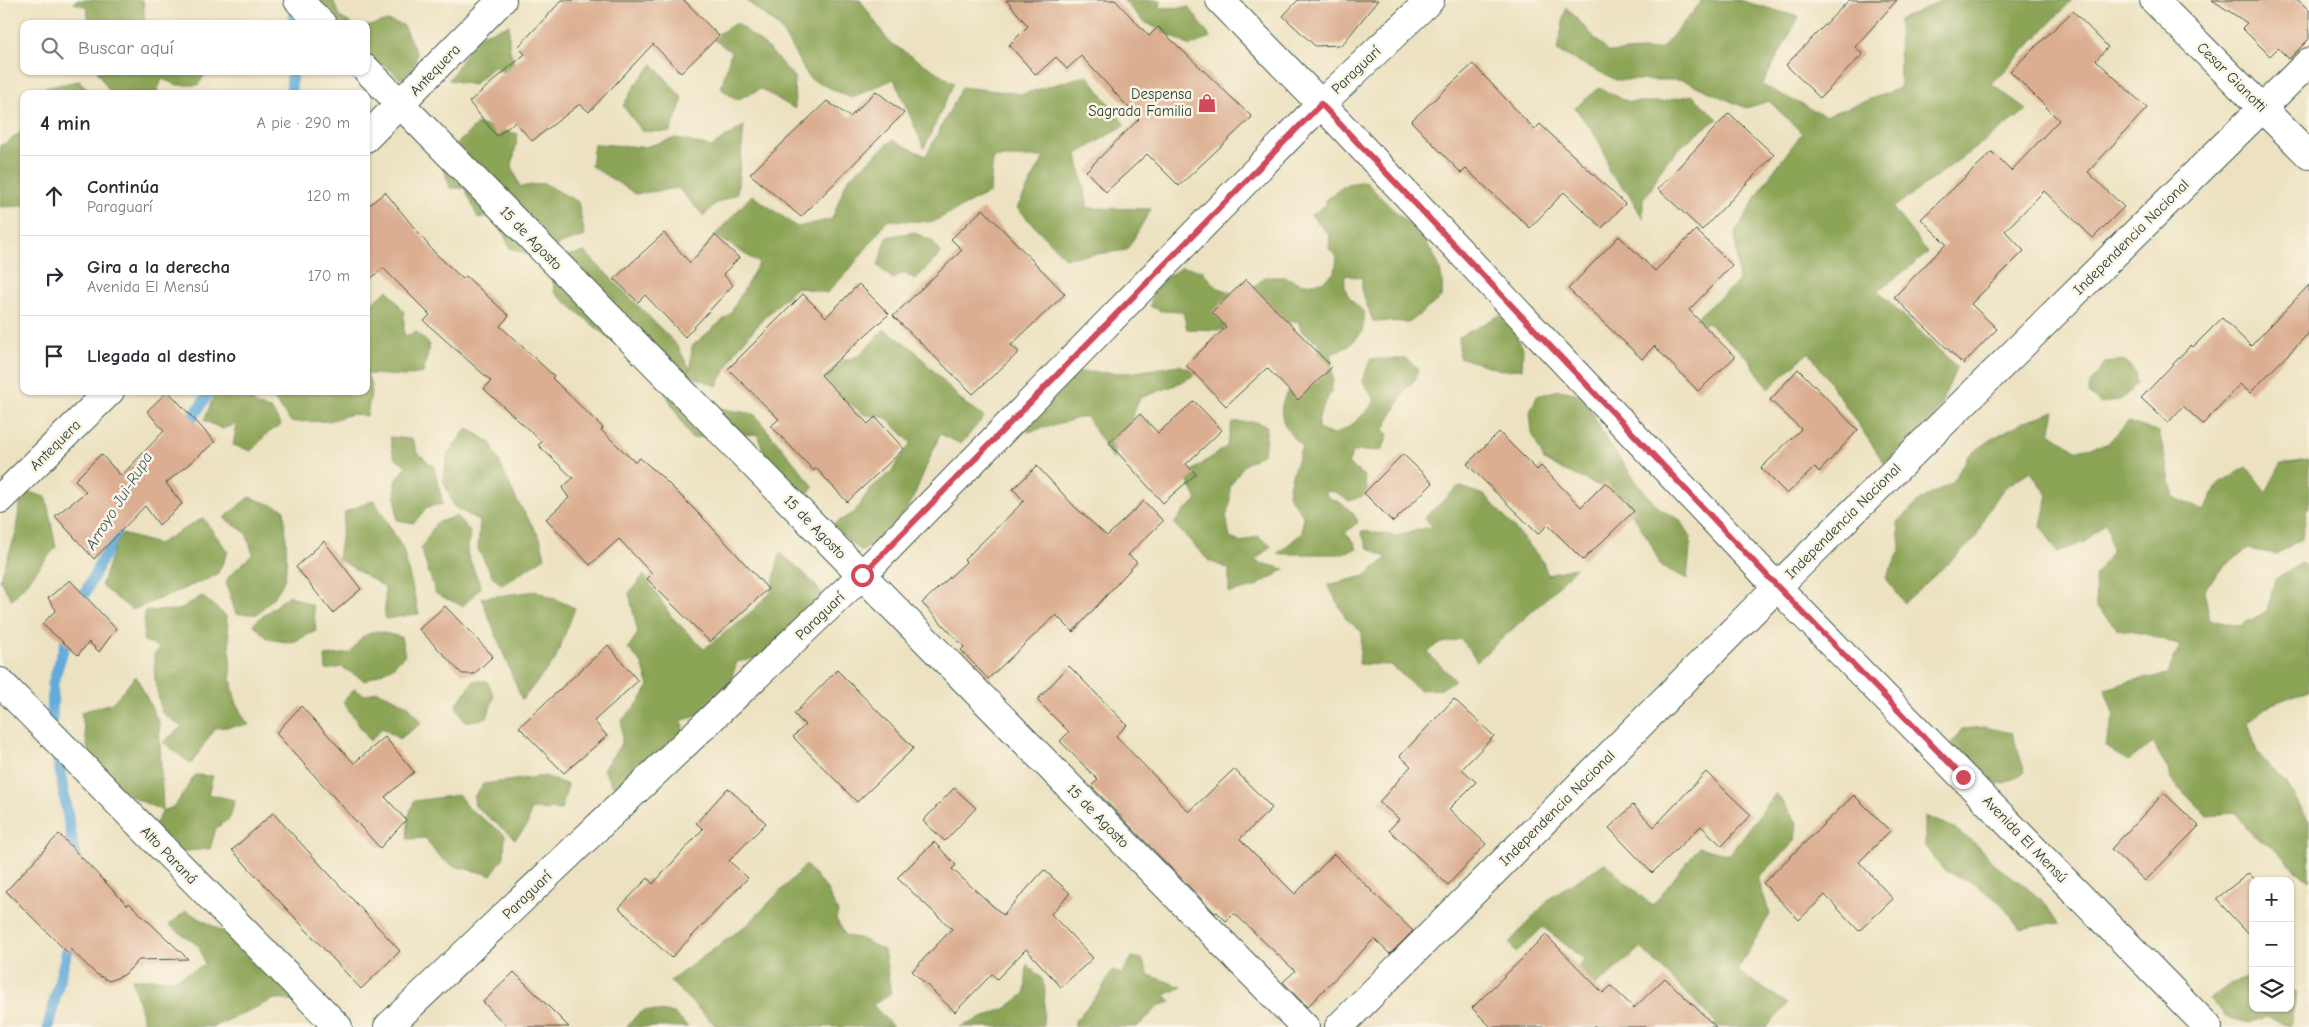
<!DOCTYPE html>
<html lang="es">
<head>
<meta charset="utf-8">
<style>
  body { margin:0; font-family:"Comic Neue",sans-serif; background:#f2f2f3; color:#2b2b33 }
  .controls { position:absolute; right:15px; bottom:15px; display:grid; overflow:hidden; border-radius:10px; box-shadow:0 1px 4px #0004 }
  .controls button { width:45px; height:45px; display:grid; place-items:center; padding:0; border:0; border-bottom:1px solid #e1e1e2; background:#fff; color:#2b2b33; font:25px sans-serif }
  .stop { position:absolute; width:15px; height:15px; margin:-11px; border:4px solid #d1495b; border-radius:50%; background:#fff }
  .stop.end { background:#d1495b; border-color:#fff; box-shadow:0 1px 5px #0008 }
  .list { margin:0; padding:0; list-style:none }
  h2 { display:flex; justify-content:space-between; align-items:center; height:65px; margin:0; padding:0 20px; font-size:21px }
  h2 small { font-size:16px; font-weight:400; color:#7c7c81 }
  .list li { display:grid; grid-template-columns:32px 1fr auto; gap:15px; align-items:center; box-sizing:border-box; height:80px; padding:0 20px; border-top:1px solid #e1e1e2 }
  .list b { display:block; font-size:19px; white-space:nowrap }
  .list p { margin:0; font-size:16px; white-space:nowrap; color:#7c7c81 }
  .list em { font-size:16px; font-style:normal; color:#7c7c81 }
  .icon { flex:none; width:28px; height:28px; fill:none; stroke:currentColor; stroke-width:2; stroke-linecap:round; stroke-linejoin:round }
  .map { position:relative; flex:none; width:2309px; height:1027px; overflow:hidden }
  .search { position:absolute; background:#fff; box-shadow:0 1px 4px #0004; left:20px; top:20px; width:350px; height:55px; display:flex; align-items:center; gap:12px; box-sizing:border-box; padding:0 18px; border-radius:10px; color:#7c7c81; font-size:19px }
  .panel { position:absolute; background:#fff; box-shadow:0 1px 4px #0004; left:20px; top:90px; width:350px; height:305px; border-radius:10px }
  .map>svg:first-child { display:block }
</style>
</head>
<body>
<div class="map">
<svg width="2309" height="1027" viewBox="0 0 2309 1027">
  <rect width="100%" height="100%" fill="#fcf5e5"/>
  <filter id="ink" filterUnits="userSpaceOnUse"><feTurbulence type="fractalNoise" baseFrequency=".02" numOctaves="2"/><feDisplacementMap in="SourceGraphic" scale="10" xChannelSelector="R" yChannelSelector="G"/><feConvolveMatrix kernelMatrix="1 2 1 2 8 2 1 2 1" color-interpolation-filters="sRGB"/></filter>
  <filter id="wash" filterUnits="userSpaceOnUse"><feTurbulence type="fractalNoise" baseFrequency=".0096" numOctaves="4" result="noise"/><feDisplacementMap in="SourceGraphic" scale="20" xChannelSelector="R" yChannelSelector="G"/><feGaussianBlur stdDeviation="1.12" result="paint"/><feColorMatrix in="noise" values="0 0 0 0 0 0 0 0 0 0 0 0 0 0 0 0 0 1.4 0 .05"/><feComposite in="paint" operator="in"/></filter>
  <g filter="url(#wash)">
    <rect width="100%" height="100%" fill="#ece2c1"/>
    <g fill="#8ca456" stroke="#567045">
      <path d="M76,0h67l2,24h-56l-2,-17 -13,-4z"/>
      <path d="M289,0h44l7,17 12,7h-29z"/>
      <path d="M746,0h114l29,42 65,41 -30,65 -30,-69 -43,19 -42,-20 -29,-50z"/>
      <path d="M1123,0h38l-1,8 29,-1 21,30 -20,9 -47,-25z"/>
      <path d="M1703,0h36l60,17 -37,68 63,31 75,-28 -1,-68 43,-20h130l-80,84 35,26 -134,98 35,45 -50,38 79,76 -23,52 -49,45 -76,-112 -41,37 -20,-31 -40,-35 -29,9 60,-51 -4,-48 31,-52 36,-48 -33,-32 -23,7 -63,-28h-67l-59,-29 9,-44 42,45 53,-3z"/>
      <path d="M388,21l15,4 14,29 -4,16 -13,9c-10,-11 -19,-17 -34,-19v-34z"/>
      <path d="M736,23l30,23 28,31 1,32 -34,-20 -25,11 -15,-12 10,-36 -19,-14z"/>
      <path d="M509,25v21l11,38 -26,-18 -21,19 -24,-5 27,-43z"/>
      <path d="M653,64l30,35 -13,33 -28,-1 -19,-25 13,-22z"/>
      <path d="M97,71h110l-9,14h-21l-15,-6 -6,15h-45z"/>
      <path d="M1087,75l38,50 -48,29 11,54 63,1 -24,41 -62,8 -48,-50 27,-51h-51l-3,35 -57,30 -45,-2 -38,49 -23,24 -30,-6 -33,31 -27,31 -20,37 -25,-10 14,30 48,8 60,73 -27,26 -30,-79 -66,4 -33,-58 -104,-88 -2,-33 33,-7 92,93 13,25 2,-24 38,-32 29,-51 -44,-28 37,-40 45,32 35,-8 15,-39 45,-40 34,16 36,-69 61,7z"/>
      <path d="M79,81l15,13h-51l3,-7z"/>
      <path d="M1599,88l30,14h32l31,-7 26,24c-20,13 -39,27 -54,46 -9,11 -10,25 -21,33v21l-14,-25 -21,-23c0,-24 -20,-45 -33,-63z"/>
      <path d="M477,124l41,10 -6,32 8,21 24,-4 34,19 7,34 -25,8 -27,13 -23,-9 -15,-33 -17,3 -13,-30h-15l-9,-28z"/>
      <path d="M744,126l-7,68 -22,10 -11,12 -26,-28 -42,6 -45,-28 3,-22 51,3 31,-9 35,9z"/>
      <path d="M24,130v76l-24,1v-62l6,-2z"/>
      <path d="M1366,181c30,39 82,61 76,116l-32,25 -37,-1 -11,-29v-14l-17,-3c-2,20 6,25 20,38l-3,20 -15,14 -16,7c0,12 4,26 0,37 -7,17 -13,18 -13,38l15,6c19,-8 29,-18 42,-34l-13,-21 9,-21h35l12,9 -3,12 -9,9 -22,40 4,6 -6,15 -29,2 -5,12 16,12 4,18 -19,7 -14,-9 -9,-1 1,6c12,4 27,13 31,25l-13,11 9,9 3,7 -19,5h-61l25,-21 1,-18 -15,-20c1,-17 9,-32 14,-49 -14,-11 -27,-31 -17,-49 6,-11 25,-25 35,-34l-2,-21 -16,-10 -4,-11 -16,2 -41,-5 -20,12 -34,-1 -4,-17 -22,-1 -11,-5 4,-18 27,-21 21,3 14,17 26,10 23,-20h20l17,7 20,-2 13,-10 2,-15 -8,-8 1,-13 -19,-21 15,-10v-6l21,-15z"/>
      <path d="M913,232l19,9 9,13 -25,25 -14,-6 -9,6 -15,-13 9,-29z"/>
      <path d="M388,290l16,22v24l13,-4 13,13 -7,28 -18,3 -38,-2 5,12 -5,30 -15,-2 -23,7 -38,1 -23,-31h98v-83z"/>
      <path d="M1504,313l19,35 -1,21 -21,1 -42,-13v-20z"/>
      <path d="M884,329l28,19 51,54 21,15 -23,27 -21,-10 -30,71 -21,28 -27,18 -32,-25 24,-13 16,-24 21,-17 20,-29 -26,-26 -20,-2 -35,-27 -13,-4 24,-23 18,-5z"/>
      <path d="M2124,360l11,12 2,12 -15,15 -21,5 -13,-11 3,-11 14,-19z"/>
      <path d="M1179,365l20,8 -26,13 -33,12 -12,28 -14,14v21l-28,-45 -58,16 -6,-15 53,-45 54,1z"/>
      <path d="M1559,390l17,3 12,11 18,36 33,45 22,25 18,9 12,19 -4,41 -26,-13 -12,-26 -22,-34 -1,-9 -68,-29 -14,-8 -12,-27 -2,-21 7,-16z"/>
      <path d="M216,391h28l14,15 13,3 10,16 -13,8 -17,18 -18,-6 4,-21 -15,5 -18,-9z"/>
      <path d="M2055,411l-5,22 26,17 31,-6 21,-22 31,10 15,65 30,14 15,-28 28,-16 19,25 15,-28 28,-4v49h-2l-5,30 -26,15 -28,-5 -25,18 -19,23 6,30 30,6 27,-15 8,-32 27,-16 7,5v122l-37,14 -24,18 9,30 22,25 7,5 23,39v59l-21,-17 -14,-16 -20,-10 -18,-24 -30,2 -36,-36 -2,-9 -15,-27 -25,18 -23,-15 9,-30 -9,-27 30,-9 32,-5 13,-29 -30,-11 -32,-6 -22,-22 -1,-31 17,-25 -5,-30 -22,21 -28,10 -16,-26 7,-31 -18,-24 -26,17 -17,24 -12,27 -71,64 -18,-25 14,-27 -2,-29 22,-22 32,-17 16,-27 27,-19 28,-15z"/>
      <path d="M1232,422h24l11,4 -3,27 -20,12 -14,21v18l-4,13 4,21 10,4 18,-6 13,10 -17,15 31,8 -30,18 -26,6v-24l-20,-8 -35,-37 9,-12 14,-12 -12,-24 42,-30z"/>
      <path d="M467,428l23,14 26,57 24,39 5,19 -43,28 -9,-8 -15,-28 2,-28 -26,-14 -11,-28 5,-25z"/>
      <path d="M390,437l22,2 6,14 16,14 9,37 -16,3 -13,16 -17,-3 -2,-38 12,-16 -13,-9z"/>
      <path d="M1459,486l27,10 56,64 6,15 28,-8 -29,31 -70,63 -16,-22 -24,5 -9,9 27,27 -14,9 -22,1 -28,-25 -32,-1 3,-32 -16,-13 -18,-34 37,-9 22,-18 -20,-11 -6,-16 36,5 35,-10 -8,-8z"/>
      <path d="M22,490l24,7 10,50 -44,53 -12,-20 15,-44z"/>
      <path d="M249,497l35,12c1,19 5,54 0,71 -4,13 -18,25 -27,34h-21l-10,-32 4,-7 23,-21 -7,-21 -22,-15z"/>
      <path d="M374,500l29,49 16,65 -34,5v-32l-47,-28 7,-47z"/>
      <path d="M456,516l14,15 -3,22 14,34 -18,19 -27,-12 -15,-45 15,-26z"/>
      <path d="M203,518l25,34 -11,23 -85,35 -31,-24 18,-53 39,11z"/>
      <path d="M780,553l23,19 29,32 -62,51 -33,7 -17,49 -38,9 3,24c-20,15 -47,43 -73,41l-9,-16 19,-26v-23l17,-18 10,-16 -7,-22 -14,-16 10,-15 -9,-40 15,-18 27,41 33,33 48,-38 19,-19z"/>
      <path d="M537,591l38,17 -20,52 -33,40 -41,-102z"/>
      <path d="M289,595l24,11 3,25 -25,12 -23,-4 -15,-15z"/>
      <path d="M202,596l24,20c9,40 -4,74 23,109l-34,3 -24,36 -28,-22 19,-15 -20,-14 -7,-32 -1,-27 6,-6 -17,-8 2,-29 34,-1z"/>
      <path d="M376,631l25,6 4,18 -12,12 -28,14 -23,-14 -16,3 -1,-14 25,-3 12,-16z"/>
      <path d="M136,676l23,47 4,88 12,-5 20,-31 18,1 -5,18 27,6 -5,18 -14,10 -6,21 -34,3 -24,-23 11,-18 -31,-14 -41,-31 -10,-54 31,-9z"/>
      <path d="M474,681h13l7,15 -7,22 -22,4 -9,-17z"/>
      <path d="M354,689l11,6 12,-4 31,14 14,18 -23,16 -17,-11 -12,13 -27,-39z"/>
      <path d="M1985,727l27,6 13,39 -18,10 -11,2 -10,-12 -23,5 -14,-31 13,-17z"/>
      <path d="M545,776l23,9 -7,25 -30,-1 -4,17 -12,13 -40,-33 -1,-9 9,-13z"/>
      <path d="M1776,793l21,30 -2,18 -37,38 12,35 -33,57 51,33 -21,23h-53l2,-4 -75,-75 -52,43 -40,4 36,-35 -42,-33 -27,26 -7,-10 43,-47 53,-33 47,43 47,-59 30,8z"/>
      <path d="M459,795l8,12 38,28 -1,22 -13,18c-32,-9 -48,-5 -65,-37l-19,1 2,-24 5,-14z"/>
      <path d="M1925,816l27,11 24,17 20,22 25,17 23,19 15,23 -7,-2 -32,6 -18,-25 -27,-20 -31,-14 -19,-23z"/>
      <path d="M806,865l20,23 12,24 -2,7 10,17 13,2 25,12 7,43 -18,12 20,22h-176l-47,-46 78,-57z"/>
      <path d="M186,911l47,26 67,65 -25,-3 -62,28h-68l-13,-48h43l30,-14 -6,-19 -30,-21z"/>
      <path d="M1132,957l10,2 7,16 33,12 -17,8 6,7 -11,3 -23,22h-62v-6l25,-29 12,-22 9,4z"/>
      <path d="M1027,964l15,15 3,10 -2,38h-83l46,-19 19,-14z"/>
      <path d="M2253,975v33h37v-21l7,7 -7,31 -25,-8 -16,6 -23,-6 -17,-17 19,-15z"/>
      <path d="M645,1010l29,3 14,14h-61l9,-11z"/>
    </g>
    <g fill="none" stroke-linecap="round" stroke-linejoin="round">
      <g stroke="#62aad9" stroke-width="11">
        <path d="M292,2l2,1v21"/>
        <path d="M291,94l1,-23"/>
        <path d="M185,429l25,-38"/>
        <path d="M78,607l38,-75"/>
        <path d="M52,722l1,-39 16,-52"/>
        <path d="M56,749l20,114"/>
        <path d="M48,1027l22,-89"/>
      </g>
    </g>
    <g id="blocks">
      <g fill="#dbae91">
        <path d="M562,0h122l35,36 -38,37 -28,-29 -64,68 -9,-8 -48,37 -17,-19 -18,14 -28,-34 56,-48 -7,-7z"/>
        <path d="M1006,0h109l34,36 9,-9 94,90 -73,69 -32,-32 -41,38 -20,-21 53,-52 -58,-63 -14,13 -11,-12 -20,18 -27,-30 19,-19z"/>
        <path d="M1298,0h80l-36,45 -27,1 -32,-30z"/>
        <path d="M1849,0h48l-42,47 8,7 -43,44 -34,-33z"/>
        <path d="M2212,0h86l11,10v29l-20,20 -11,-11 -8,8 -28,-28 5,-5z"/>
        <path d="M2073,11l35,36 -12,13 51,48 -59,64 36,35 -31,31 -49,-47 -39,40 19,20 -53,53 26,25 -34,35 -69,-67 52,-53 -25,-25 71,-67 19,19 48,-51 -49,-49z"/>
        <path d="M1473,64l62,66 5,-6 85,80 -23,24 -38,-36 -34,36 -64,-59 -5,4 -50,-52z"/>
        <path d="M876,91l28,22 -103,104 -51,-43 77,-73 23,16z"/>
        <path d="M1729,113l45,42 -72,75 -44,-41z"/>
        <path d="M385,192l49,60 29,27 3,-3 43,40 -9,10 54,50 -2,2 51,50 -2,2 34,32 5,-4 21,18 48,48 59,65 -58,53 -63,-63 5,-5 -33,-35 -29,26 -44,-46 23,-21 -7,-10 11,-10 -35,-33 4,-3 -58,-53 7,-8 -67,-60 6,-6 -47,-47 -17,15v-75z"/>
        <path d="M983,209l82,85 -54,51 8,7 -46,42 -80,-78 69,-66 -11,-11z"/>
        <path d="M1696,230l36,35 -43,45 46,47 -37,34 -44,-45 -12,13 -74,-70 51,-53 36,35z"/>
        <path d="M664,233l26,30 25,-28 24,23 -16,16 10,11 -48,52 -40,-42 -7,7 -24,-23z"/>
        <path d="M1246,279l86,88 -34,33 -31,-32 -41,38 -40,-41 40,-38 -14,-15z"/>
        <path d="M859,284l30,30 -68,61 47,49 7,-7 29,32 -57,53 -31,-34 -2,3 -43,-45 8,-7 -51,-50 75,-75 23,23z"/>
        <path d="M2309,285v48l-59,60 -10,-9 -37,40 -20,-18 -15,17 -27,-25 50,-53 2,2 29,-29 29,28z"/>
        <path d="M1798,369l60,61 -39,42 -4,-5 -28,27 -26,-26 40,-39 -31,-29z"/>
        <path d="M168,391l47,51 -49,41 16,21 -23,21 -14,-19 -51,53 -39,-43 31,-24 -11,-12 26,-26 20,22 43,-45 -17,-20z"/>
        <path d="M1194,401l28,29 -36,34 10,10 -33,29 -54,-60 31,-29 18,19z"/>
        <path d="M1499,432l38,38 4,-4 40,41 25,-25 28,29 -51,49 -35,-35 -10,9 -71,-70z"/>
        <path d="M1403,454l30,29 -40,39 -29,-29z"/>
        <path d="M1037,466l38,41 32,29 37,-35 19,20 -35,34 9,7 -64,70 -17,-17 -68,64 -27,-29 3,-3 -42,-44 44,-41 -2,-2 60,-59 -11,-12z"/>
        <path d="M324,541l37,48 -28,24 -37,-46z"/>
        <path d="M70,580l46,49 -17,23 -10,-10 -11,13 -36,-31 14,-14 -8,-12z"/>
        <path d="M445,606l48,50 -19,18h-12l-43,-45z"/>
        <path d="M608,645l30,36 -44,40 13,15 -43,37 -45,-46z"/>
        <path d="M1069,666l58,59 -11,11 73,76 45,-43 38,39 -32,31 55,55 39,-40 79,77 -23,23 -16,-15 -67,68 -24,-25 12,-11 -61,-58 -8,8 -9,-9 -2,1 -124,-127 7,-6 -38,-39 9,-9 -32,-32z"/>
        <path d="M837,670l77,78 -57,54 -64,-65 12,-12 -11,-11z"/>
        <path d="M1454,699l40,37 -32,33 14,13 -27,27 37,35 -38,41 -59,-55 10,-11 -20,-17 32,-36 -11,-10z"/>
        <path d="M301,706l53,57 31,-26 29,35 -29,25 21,23 -26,28 -104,-115z"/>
        <path d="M1706,772l45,43 -29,31 -21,-20 -49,47 -43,-45 24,-23 21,22z"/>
        <path d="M728,788l38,35 -37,38 19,17 -77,80 -52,-50 29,-30 5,6 50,-55 -7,-6z"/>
        <path d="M954,788l22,20 -31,33 -22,-20z"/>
        <path d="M2164,793l35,33 -54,55 -34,-32z"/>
        <path d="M1854,795l36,36 -31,31 34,37 -34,32 -34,-36 -26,25 -36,-37z"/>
        <path d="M273,813l127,138 -39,38 -129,-139z"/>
        <path d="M59,834l68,71 2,-2 59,56 -49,1 -15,15 -15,6 -13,-7 -26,-25 -3,3 -61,-61z"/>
        <path d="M934,842l22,23 -4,4 51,46 41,-45 26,23 -19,21 42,44 -32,29 -35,-38 -29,30 -5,-5 -37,38 -43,-41 40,-42 -55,-51z"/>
        <path d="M2249,873l7,8h-3v58l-37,-40z"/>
        <path d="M1546,935l57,58 8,-7 23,22 31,-30 51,49h-225l-19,-19z"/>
        <path d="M514,972l55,55h-62l-24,-25z"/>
      </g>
    </g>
  </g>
  <g filter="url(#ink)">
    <use href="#blocks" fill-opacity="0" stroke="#3e5649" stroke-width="1"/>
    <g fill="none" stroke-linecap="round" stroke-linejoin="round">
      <g stroke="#3e5649" stroke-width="30">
        <g id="minor">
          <path d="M298,0l24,24"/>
          <path d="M1220,0l101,104 456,483 431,440"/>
          <path d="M2154,0l155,155"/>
          <path d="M366,69l939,958"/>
          <path d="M366,138l136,-138"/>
          <path d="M0,499l110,-108"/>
          <path d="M0,682l338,345"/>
          <path d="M388,1027l474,-452 459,-471 109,-104"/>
          <path d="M1339,1027l438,-440 532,-525"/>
        </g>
      </g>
      <use href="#minor" stroke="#fff" stroke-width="28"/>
    </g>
  </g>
  <g fill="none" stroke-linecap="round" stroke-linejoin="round" filter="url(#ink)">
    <path stroke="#d1495b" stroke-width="6" d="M862,575l459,-471 456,482 186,191"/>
  </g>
  <defs>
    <g id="shop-bare" transform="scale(1.5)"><path d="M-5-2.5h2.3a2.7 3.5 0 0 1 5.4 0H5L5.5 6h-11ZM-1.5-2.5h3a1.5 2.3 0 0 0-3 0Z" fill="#d1495b" stroke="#fcf5e5" stroke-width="2.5" paint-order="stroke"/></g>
  </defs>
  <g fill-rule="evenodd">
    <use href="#shop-bare" x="1207" y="103"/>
  </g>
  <g text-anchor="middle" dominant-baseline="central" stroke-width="5" stroke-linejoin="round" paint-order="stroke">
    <g font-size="15" fill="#1f3d34" stroke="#fcf5e5">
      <text transform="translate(435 70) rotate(-46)">Antequera</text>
      <text transform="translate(1356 70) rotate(-44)">Paraguarí</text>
      <text transform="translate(2232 77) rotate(45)">Cesar Gianotti</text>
      <text transform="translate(2131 237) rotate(-45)">Independencia Nacional</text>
      <text transform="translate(531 238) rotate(46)">15 de Agosto</text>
      <text transform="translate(55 445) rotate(-45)">Antequera</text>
      <text transform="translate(1843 521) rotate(-45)">Independencia Nacional</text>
      <text transform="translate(815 527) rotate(46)">15 de Agosto</text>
      <text transform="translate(820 616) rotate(-44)">Paraguarí</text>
      <text transform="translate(1557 808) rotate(-45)">Independencia Nacional</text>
      <text transform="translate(1098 816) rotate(46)">15 de Agosto</text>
      <text transform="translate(2025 839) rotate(46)">Avenida El Mensú</text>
      <text transform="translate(169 855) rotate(46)">Alto Paraná</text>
      <text transform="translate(527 895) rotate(-44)">Paraguarí</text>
    </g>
    <g font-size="15" fill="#1f3d34" stroke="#fcf5e5" text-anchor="end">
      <text x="1192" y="94">Despensa<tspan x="1192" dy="17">Sagrada Familia</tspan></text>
    </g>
    <g font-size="16" font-style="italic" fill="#335e66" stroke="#fcf5e5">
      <text transform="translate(119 501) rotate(-58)">Arroyo Jui-Rupa</text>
    </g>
  </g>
</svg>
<div class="controls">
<button>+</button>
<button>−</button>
<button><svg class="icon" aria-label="layers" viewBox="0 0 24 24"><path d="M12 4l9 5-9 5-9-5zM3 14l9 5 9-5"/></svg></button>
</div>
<div class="stop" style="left:862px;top:575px"></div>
<div class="stop end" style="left:1963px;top:777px"></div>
<div class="search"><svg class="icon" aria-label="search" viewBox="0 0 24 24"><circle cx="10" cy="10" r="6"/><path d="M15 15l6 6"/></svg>Buscar aquí</div>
<section class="panel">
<h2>4 min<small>A pie · 290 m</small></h2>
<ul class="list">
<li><svg class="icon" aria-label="ahead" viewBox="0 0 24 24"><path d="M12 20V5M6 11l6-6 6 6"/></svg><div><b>Continúa</b><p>Paraguarí</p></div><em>120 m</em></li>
<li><svg class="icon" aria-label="right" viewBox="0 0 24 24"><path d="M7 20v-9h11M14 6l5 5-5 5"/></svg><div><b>Gira a la derecha</b><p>Avenida El Mensú</p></div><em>170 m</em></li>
<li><svg class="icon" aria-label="arrive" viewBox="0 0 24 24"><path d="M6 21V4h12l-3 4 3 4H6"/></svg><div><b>Llegada al destino</b></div></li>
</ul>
</section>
</div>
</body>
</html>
